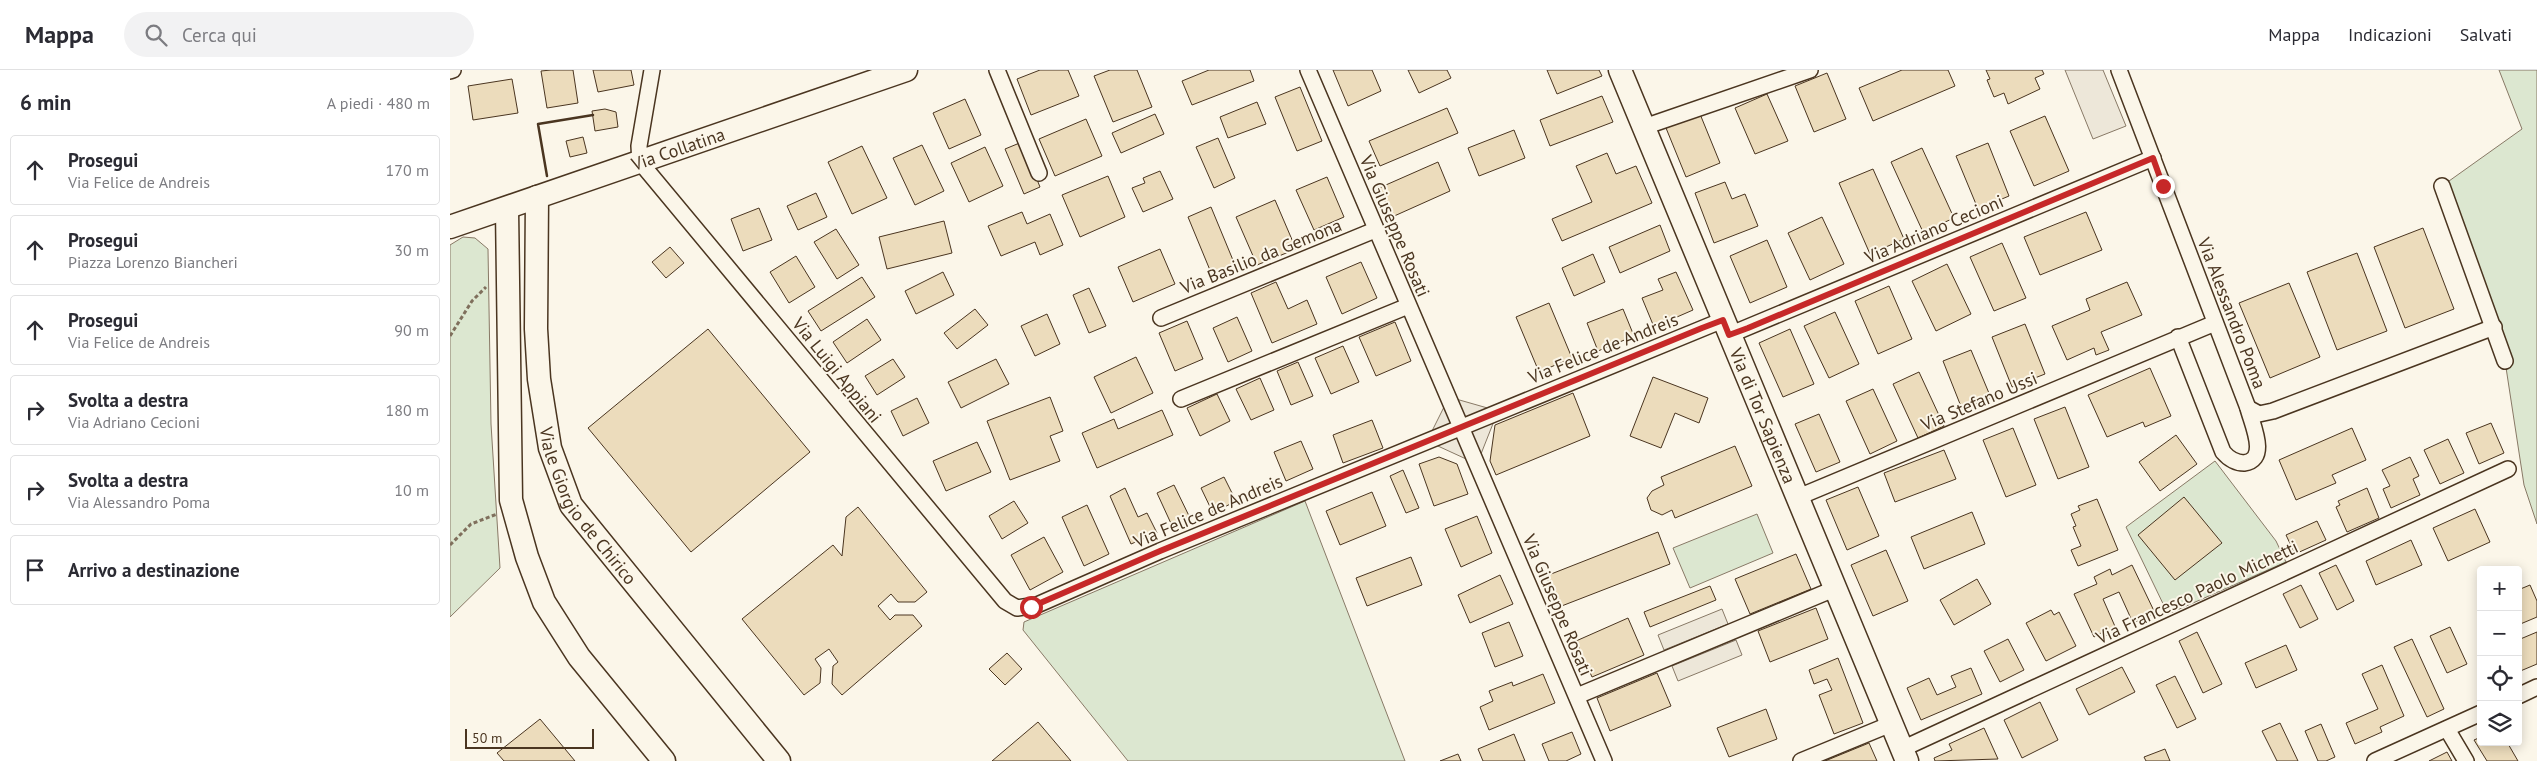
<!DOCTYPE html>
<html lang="it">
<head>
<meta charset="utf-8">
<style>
  body { margin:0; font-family:"PT Sans",sans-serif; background:#f2f2f3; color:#2b2b33 }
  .controls { position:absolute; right:15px; bottom:15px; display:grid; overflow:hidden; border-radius:5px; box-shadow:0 2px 12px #0003 }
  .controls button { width:45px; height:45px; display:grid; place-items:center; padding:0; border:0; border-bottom:1px solid #e1e1e2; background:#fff; color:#2b2b33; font:25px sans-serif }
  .scale { position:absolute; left:15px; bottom:12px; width:129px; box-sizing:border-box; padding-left:5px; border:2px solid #4a3520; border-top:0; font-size:14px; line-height:18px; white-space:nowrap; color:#4a3520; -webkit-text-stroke:4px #fbf6e9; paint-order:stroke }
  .stop { position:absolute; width:15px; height:15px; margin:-11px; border:4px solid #c62828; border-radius:50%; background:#fff }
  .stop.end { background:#c62828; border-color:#fff; box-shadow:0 1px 5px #0008 }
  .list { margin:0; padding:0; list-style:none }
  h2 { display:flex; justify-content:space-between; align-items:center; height:65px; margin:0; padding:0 20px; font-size:21px }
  h2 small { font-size:16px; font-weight:400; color:#7c7c81 }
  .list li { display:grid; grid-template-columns:32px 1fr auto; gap:15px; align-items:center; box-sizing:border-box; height:70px; margin:0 10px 10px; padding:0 10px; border:1px solid #e1e1e2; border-radius:5px }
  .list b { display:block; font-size:19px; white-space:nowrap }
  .list p { margin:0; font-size:16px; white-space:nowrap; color:#7c7c81 }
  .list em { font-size:16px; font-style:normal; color:#7c7c81 }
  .icon { flex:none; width:28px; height:28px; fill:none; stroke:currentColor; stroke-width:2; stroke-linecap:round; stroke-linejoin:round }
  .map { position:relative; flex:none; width:2087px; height:691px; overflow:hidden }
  header { display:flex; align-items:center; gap:30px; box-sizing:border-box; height:70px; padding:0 25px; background:#fff; border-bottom:1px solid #e1e1e2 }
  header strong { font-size:24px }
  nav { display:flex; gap:28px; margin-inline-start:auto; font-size:18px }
  .search { width:350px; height:45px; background:#f2f2f3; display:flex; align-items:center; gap:12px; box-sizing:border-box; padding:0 18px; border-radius:28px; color:#7c7c81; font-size:19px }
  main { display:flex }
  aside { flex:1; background:#fff }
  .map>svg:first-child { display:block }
</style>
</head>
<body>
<header>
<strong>Mappa</strong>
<div class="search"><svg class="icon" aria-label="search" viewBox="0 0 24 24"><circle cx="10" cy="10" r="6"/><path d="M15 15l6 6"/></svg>Cerca qui</div>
<nav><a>Mappa</a><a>Indicazioni</a><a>Salvati</a></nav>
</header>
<main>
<aside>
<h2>6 min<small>A piedi · 480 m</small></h2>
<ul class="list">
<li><svg class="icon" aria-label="ahead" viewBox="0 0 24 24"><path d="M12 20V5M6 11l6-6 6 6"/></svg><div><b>Prosegui</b><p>Via Felice de Andreis</p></div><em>170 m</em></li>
<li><svg class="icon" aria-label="ahead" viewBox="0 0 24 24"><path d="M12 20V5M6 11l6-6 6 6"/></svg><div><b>Prosegui</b><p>Piazza Lorenzo Biancheri</p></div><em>30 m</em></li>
<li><svg class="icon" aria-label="ahead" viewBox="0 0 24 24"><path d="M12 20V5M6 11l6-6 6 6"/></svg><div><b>Prosegui</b><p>Via Felice de Andreis</p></div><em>90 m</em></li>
<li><svg class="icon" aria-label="right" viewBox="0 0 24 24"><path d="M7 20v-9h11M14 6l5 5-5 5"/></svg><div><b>Svolta a destra</b><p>Via Adriano Cecioni</p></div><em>180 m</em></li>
<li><svg class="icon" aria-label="right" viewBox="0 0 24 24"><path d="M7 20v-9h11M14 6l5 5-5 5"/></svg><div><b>Svolta a destra</b><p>Via Alessandro Poma</p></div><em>10 m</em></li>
<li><svg class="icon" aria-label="arrive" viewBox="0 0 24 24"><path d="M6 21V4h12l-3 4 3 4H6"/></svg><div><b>Arrivo a destinazione</b></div></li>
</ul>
</aside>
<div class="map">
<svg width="2087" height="691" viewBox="0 0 2087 691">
  <rect width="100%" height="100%" fill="#fbf6e9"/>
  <g fill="#dce7d0" stroke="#887966">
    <path d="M2049,0h38v454l-13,-39 -19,-124 -63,-175 80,-57z"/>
    <path d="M13,167l12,1 13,11 3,175 9,144 -50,49v-372z"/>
    <path d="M1765,391l61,80 10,21 -118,52 -42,-87z"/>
    <path d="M855,431l100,260h-277l-105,-131 1,-8z"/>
    <path d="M1307,444l16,39 -83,35 -17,-40z"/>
  </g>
  <g fill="#ede7d9" stroke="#887966">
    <path d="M1615,0h38l23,56 -33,13z"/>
    <path d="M999,327l49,14 -21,53 -50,-23z"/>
    <path d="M1272,539l6,15 -64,26 -6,-15z"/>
    <path d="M1286,570l6,15 -64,26 -6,-15z"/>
  </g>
  <g fill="#ecdcbc" stroke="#4a3520">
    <path d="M101,0h22l5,33 -31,5 -6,-37z"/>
    <path d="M143,0h38l3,15 -36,7z"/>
    <path d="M590,0h28l11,26 -48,19 -14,-36z"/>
    <path d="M660,0h27l15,37 -39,15 -19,-46z"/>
    <path d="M759,0h41l4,11 -62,24 -10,-24z"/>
    <path d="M883,0h39l9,21 -33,15z"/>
    <path d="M958,0h39l4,8 -32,15z"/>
    <path d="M1097,0h52l3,6 -45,18z"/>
    <path d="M1452,0h46l7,16 -82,35 -14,-33z"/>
    <path d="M1536,0h56l2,4 -9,4 5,11 -32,15 -4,-11 -10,4 -7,-17 3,-1z"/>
    <path d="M1377,3l19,46 -32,13 -19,-46z"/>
    <path d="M62,9l6,34 -45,7 -5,-34z"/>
    <path d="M850,17l22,54 -25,10 -22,-54z"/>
    <path d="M1317,24l21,47 -33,13 -20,-46z"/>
    <path d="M1152,26l11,26 -63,24 -10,-26z"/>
    <path d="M515,29l16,36 -32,14 -16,-36z"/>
    <path d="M807,32l9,22 -38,14 -8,-21z"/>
    <path d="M997,38l11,25 -78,33 -11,-25z"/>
    <path d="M155,39l11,3 2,15 -23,4 -3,-20z"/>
    <path d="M705,44l9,20 -43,19 -9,-20z"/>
    <path d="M1250,44l20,49 -34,14 -20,-49z"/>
    <path d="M1595,46l24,55 -35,15 -24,-55z"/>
    <path d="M636,49l16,37 -47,20 -16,-37z"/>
    <path d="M1064,60l11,28 -46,18 -11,-28z"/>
    <path d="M133,67l4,16 -17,4 -4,-16z"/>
    <path d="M768,68l17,40 -21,10 -18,-41z"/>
    <path d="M572,72l18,45 -16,7 -19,-45z"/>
    <path d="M1538,73l21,53 -31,13 -22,-53z"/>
    <path d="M472,75l22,46 -29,14 -22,-47z"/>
    <path d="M412,76l25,52 -35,16 -24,-52z"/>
    <path d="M535,77l18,39 -34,16 -18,-39z"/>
    <path d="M1472,78l32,70 -31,14 -32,-70z"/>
    <path d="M1157,83l9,21 20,-8 16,37 -90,38 -10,-22 40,-17 -16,-36z"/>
    <path d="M988,92l12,29 -58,26 -13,-29z"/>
    <path d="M1423,99l31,70 -34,15 -31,-71z"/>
    <path d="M710,101l13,28 -30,13 -11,-24 13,-5 -2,-5z"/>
    <path d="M658,106l17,41 -45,20 -18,-42z"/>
    <path d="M877,107l17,40 -30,13 -18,-40z"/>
    <path d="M1275,112l7,17 13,-5 13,32 -44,17 -19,-50z"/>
    <path d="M366,123l11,24 -29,13 -11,-24z"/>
    <path d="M825,130l21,49 -39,16 -21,-48z"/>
    <path d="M761,137l24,58 -23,10 -24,-58z"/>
    <path d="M309,138l13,32 -29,11 -12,-32z"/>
    <path d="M572,142l5,12 23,-10 13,31 -23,10 -5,-13 -34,14 -13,-30z"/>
    <path d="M1636,142l16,38 -62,25 -16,-38z"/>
    <path d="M1372,147l22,47 -34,16 -22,-47z"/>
    <path d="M494,151l8,32 -65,16 -8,-32z"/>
    <path d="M1210,155l10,26 -50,22 -11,-26z"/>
    <path d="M1973,158l31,81 -49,19 -31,-81z"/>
    <path d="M386,159l23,36 -22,14 -23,-37z"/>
    <path d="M1317,170l20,47 -37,16 -20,-47z"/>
    <path d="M1552,173l24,55 -32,13 -24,-54z"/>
    <path d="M220,177l14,16 -18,15 -14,-16z"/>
    <path d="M710,179l15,35 -42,18 -15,-35z"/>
    <path d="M1907,183l30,78 -50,19 -30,-78z"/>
    <path d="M1143,184l12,28 -31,14 -12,-28z"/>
    <path d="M346,186l19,31 -26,16 -19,-31z"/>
    <path d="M911,192l16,36 -35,16 -16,-37z"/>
    <path d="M1497,194l24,50 -35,17 -24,-50z"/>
    <path d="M493,202l11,23 -38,19 -11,-23z"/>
    <path d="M1226,202l17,38 -39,17 -12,-29 21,-8 -5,-11z"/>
    <path d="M412,207l13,20 -54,34 -13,-20z"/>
    <path d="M826,212l12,27 19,-9 10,24 -45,19 -21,-50z"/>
    <path d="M1677,212l15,33 -41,17 8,18 -13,5 -2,-7 -27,12 -15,-34 38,-16 -4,-11z"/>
    <path d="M1839,213l31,74 -50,21 -31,-75z"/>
    <path d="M1439,216l23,53 -34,15 -23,-53z"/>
    <path d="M639,218l17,38 -17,7 -16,-38z"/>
    <path d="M1099,233l23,55 -33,14 -23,-55z"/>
    <path d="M525,239l13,16 -31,24 -13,-16z"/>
    <path d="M1173,239l11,27 -36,15 -11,-28z"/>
    <path d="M1385,242l24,52 -30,14 -25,-52z"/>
    <path d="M597,244l13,30 -25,12 -14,-30z"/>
    <path d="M787,247l15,34 -24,11 -15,-34z"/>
    <path d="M417,249l14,21 -34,23 -14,-21z"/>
    <path d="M737,251l16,38 -28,12 -16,-38z"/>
    <path d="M945,252l16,39 -35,15 -17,-39z"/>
    <path d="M1575,254l20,50 -33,13 -20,-50z"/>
    <path d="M258,259l102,123 -119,100 -103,-124z"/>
    <path d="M1340,259l24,55 -31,13 -24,-54z"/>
    <path d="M893,276l16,36 -28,12 -16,-36z"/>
    <path d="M1521,280l20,48 -29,11 -19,-48z"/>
    <path d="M686,287l17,36 -42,20 -17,-36z"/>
    <path d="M443,289l12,18 -28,18 -12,-19z"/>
    <path d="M546,289l13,25 -48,24 -13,-26z"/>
    <path d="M848,292l15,34 -22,9 -14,-34z"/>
    <path d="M1700,298l21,48 -26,11 -2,-5 -36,15 -19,-42z"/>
    <path d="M1469,302l25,54 -26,12 -25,-54z"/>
    <path d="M1203,307l55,21 -9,25 -24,-10 -14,35 -31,-12z"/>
    <path d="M810,308l14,32 -23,10 -15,-31z"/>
    <path d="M1423,319l24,52 -27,13 -24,-53z"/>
    <path d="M1123,323l17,43 -94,39 -6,-14 5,-36z"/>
    <path d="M767,324l13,27 -30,15 -13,-28z"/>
    <path d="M600,327l13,34 -13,5 10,25 -50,19 -23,-59z"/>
    <path d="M467,328l12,25 -26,13 -12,-25z"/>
    <path d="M1615,337l24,60 -31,12 -24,-60z"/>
    <path d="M712,340l11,25 -76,33 -15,-35 32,-14 4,10z"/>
    <path d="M1369,344l21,48 -24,10 -21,-48z"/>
    <path d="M922,350l11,28 -40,15 -10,-28z"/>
    <path d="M2041,353l13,30 -25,11 -13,-31z"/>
    <path d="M1563,358l23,57 -30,12 -23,-57z"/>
    <path d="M1902,358l14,32 -34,15 4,8 -40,17 -17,-40z"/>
    <path d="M1726,365l21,29 -37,27 -21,-29z"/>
    <path d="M1998,369l16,34 -24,11 -16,-34z"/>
    <path d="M851,371l12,28 -27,12 -12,-29z"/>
    <path d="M527,372l14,30 -45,19 -13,-30z"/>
    <path d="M1285,376l17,40 -77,32 -3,-8 -10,5 -11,-5 -4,-12 5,-7 12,-6 -3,-8z"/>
    <path d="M1494,380l12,29 -61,23 -11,-29z"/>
    <path d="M989,387l18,7 11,30 -34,12 -15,-42z"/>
    <path d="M1960,387l9,19 -6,3 7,16 -29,13 -8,-19 7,-3 -8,-16z"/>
    <path d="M953,400l16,38 -13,5 -16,-37z"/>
    <path d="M774,407l12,24 -23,12 -12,-25z"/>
    <path d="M724,415l18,37 -18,8 -17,-37z"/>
    <path d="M1408,417l21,49 -32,14 -21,-50z"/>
    <path d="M675,418l13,29 9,-4 10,20 -26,11 -21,-48z"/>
    <path d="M1917,418l12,30 -32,14 -11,-25 4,-2 -2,-4z"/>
    <path d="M922,422l14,34 -46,19 -14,-34z"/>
    <path d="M1734,427l38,46 -47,37 -37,-45z"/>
    <path d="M1647,429l21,51 -40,16 -7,-16 10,-4 -8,-19 3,-1 -5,-12 9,-4 -2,-4z"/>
    <path d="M564,431l14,22 -26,16 -13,-23z"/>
    <path d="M637,435l22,49 -25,12 -22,-49z"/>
    <path d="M408,437l69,85 -12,10h-17l-7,-8 -13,12 12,14 5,-5h18l9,11 -80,69 -10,-11 1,-18 5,-4 -9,-13 -14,10 6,9 -1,15 -16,12 -62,-76 91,-74 9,11 4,-39z"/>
    <path d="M2025,439l15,33 -42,19 -15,-33z"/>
    <path d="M1522,442l13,32 -61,25 -13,-32z"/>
    <path d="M1027,446l15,37 -31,14 -16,-38z"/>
    <path d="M1867,451l9,19 -31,14 -9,-19z"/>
    <path d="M1208,462l12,32 -111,43 -13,-31z"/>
    <path d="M594,467l19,35 -33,18 -19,-35z"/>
    <path d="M1961,470l11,25 -46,20 -10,-24z"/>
    <path d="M1436,480l22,51 -35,15 -22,-51z"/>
    <path d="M1346,484l15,35 -61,25 -15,-35z"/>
    <path d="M961,487l11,28 -55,21 -11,-28z"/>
    <path d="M1682,495l23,48 -22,10 -14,-31 -16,7 14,32 -14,6 -2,-4 -7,4 -20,-43 23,-10 -3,-7 16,-8 2,6z"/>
    <path d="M1886,495l18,36 -17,9 -18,-37z"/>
    <path d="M1050,505l13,29 -43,19 -12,-28z"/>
    <path d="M1527,509l14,25 -37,21 -14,-25z"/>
    <path d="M1851,515l17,34 -18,9 -17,-34z"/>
    <path d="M2080,515l7,16v16l-19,8v-35z"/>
    <path d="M1260,516l6,14 -66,27 -6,-15z"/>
    <path d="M1366,538l12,31 -58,23 -12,-31z"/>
    <path d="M1601,540l3,5 5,-3 17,34 -30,15 -20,-38z"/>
    <path d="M1178,548l16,37 -52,22 -16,-36z"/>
    <path d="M1059,552l14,34 -28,11 -13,-34z"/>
    <path d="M2000,557l17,37 -20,9 -17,-37z"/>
    <path d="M1747,562l25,52 -19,9 -24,-52z"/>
    <path d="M2087,562v32l-19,8v-32z"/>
    <path d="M1558,569l16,31 -24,12 -16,-31z"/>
    <path d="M1962,569l32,70 -17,8 -33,-70z"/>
    <path d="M1836,575l11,25 -41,18 -11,-25z"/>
    <path d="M557,583l15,16 -17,16 -16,-16z"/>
    <path d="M1388,588l25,65 -29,11 -15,-39 13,-5 -5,-11 -13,5 -5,-14z"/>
    <path d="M1932,595l22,51 -24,11 2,5 -27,12 -9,-21 32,-14 -16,-35z"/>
    <path d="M1672,597l13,25 -46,23 -13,-26z"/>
    <path d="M1521,598l11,26 -61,26 -14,-32 22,-10 8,17 19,-8 -5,-11z"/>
    <path d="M1207,603l14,33 -61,25 -13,-33z"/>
    <path d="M1093,604l12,29 -66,27 -9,-23 13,-6 -4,-10 23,-9 1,4z"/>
    <path d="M1725,606l21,43 -19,9 -21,-43z"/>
    <path d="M1590,632l18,38 -36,18 -18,-38z"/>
    <path d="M1316,639l11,30 -48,18 -12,-29z"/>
    <path d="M90,649l35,42h-71l-7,-8z"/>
    <path d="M588,652l33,39h-79z"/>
    <path d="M1830,653l18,38h-21l-15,-30z"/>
    <path d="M1871,654l14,33 -9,4h-8l-13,-30z"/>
    <path d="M1534,658l14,31 -63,2 -1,-3 18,-8 -3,-6z"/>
    <path d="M1122,662l9,22 -15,7h-17l-7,-17z"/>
    <path d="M1064,664l11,27h-42l-5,-12z"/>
    <path d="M2031,667v5h26l11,19h-31l-13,-21z"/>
    <path d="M1419,673l8,18h-52z"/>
    <path d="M1715,679l5,12h-24l-2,-4z"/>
    <path d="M1997,682l5,9h-23z"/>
    <path d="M1008,684l3,7h-21z"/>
  </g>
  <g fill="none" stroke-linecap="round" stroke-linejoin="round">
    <g stroke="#4a3520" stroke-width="18">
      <g id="street">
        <path d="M202,0l-13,76 1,16 365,439 12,7 20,-3 123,-54 563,-231"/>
        <path d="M547,0l42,103"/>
        <path d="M858,0l296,691"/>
        <path d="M1669,0l129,338c3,14 22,52 -4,55 -9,0 -15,-4 -21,-11l-45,-115"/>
        <path d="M0,1l3,-1"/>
        <path d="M1194,57l166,-57"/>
        <path d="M1992,116l63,175"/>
        <path d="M711,248l214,-88"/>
        <path d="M1279,265l424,-177"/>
        <path d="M731,329l227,-93"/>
        <path d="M1798,338l11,6 14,-3 221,-84"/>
        <path d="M1346,428l419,-175"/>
        <path d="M1127,626l257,-107"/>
        <path d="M2068,626l19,-9"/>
        <path d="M1997,659l19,32"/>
        <path d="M1452,679l606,-280"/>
        <path d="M1351,691l90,-37"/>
        <path d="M1925,691l106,-48"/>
      </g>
    </g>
    <g stroke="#4a3520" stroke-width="25">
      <g id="secondary">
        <path id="s1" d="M1170,0l287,691"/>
        <path id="s2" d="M87,127l-1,132 3,50 11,69 21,57 208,256"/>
        <path d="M57,139l4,291 16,57 17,45 35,55 85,104"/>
        <path id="s3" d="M0,157l456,-157"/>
      </g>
    </g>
    <g stroke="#7f6f5c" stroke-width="3" stroke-dasharray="4 2.5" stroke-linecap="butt">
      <path d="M0,266l22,-35 14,-14"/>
      <path d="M0,475l21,-21 26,-10"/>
    </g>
    <use href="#street" stroke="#fbf6e9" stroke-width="15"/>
    <use href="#secondary" stroke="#fbf6e9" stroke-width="22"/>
    <path stroke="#4a3520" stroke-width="2.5" d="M97,106l-9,-52 55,-9"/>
  </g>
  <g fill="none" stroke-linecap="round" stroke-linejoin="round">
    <path stroke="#c62828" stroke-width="6" d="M581,537l129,-56 542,-223 21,-8 6,15 19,-7 405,-170 10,28"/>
  </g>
  <g text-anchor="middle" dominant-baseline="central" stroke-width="4" stroke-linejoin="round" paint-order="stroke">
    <g font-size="18" fill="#4a3520" stroke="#fbf6e9">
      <text stroke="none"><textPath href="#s3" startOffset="241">Via Collatina</textPath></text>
      <text transform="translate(945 156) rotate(67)">Via Giuseppe Rosati</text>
      <text transform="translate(1484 159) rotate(-23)">Via Adriano Cecioni</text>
      <text transform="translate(811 186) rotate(-22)">Via Basilio da Gemona</text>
      <text transform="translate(1782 243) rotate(69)">Via Alessandro Poma</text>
      <text transform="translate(1153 278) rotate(-22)">Via Felice de Andreis</text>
      <text transform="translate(387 300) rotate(51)">Via Luigi Appiani</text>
      <text transform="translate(1529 331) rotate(-23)">Via Stefano Ussi</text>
      <text stroke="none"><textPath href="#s1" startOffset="374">Via di Tor Sapienza</textPath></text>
      <text stroke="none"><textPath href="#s2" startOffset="321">Viale Giorgio de Chirico</textPath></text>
      <text transform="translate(758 441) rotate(-23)">Via Felice de Andreis</text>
      <text transform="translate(1747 522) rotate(-25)">Via Francesco Paolo Michetti</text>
      <text transform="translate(1108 535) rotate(67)">Via Giuseppe Rosati</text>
    </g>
  </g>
</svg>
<div class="controls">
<button>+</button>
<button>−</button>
<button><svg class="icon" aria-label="locate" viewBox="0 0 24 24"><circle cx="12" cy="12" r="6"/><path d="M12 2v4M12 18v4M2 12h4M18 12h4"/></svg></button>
<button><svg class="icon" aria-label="layers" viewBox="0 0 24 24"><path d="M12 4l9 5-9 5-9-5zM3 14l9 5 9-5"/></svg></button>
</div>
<div class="scale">50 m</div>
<div class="stop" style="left:581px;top:537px"></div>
<div class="stop end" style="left:1713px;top:116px"></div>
</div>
</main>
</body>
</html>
